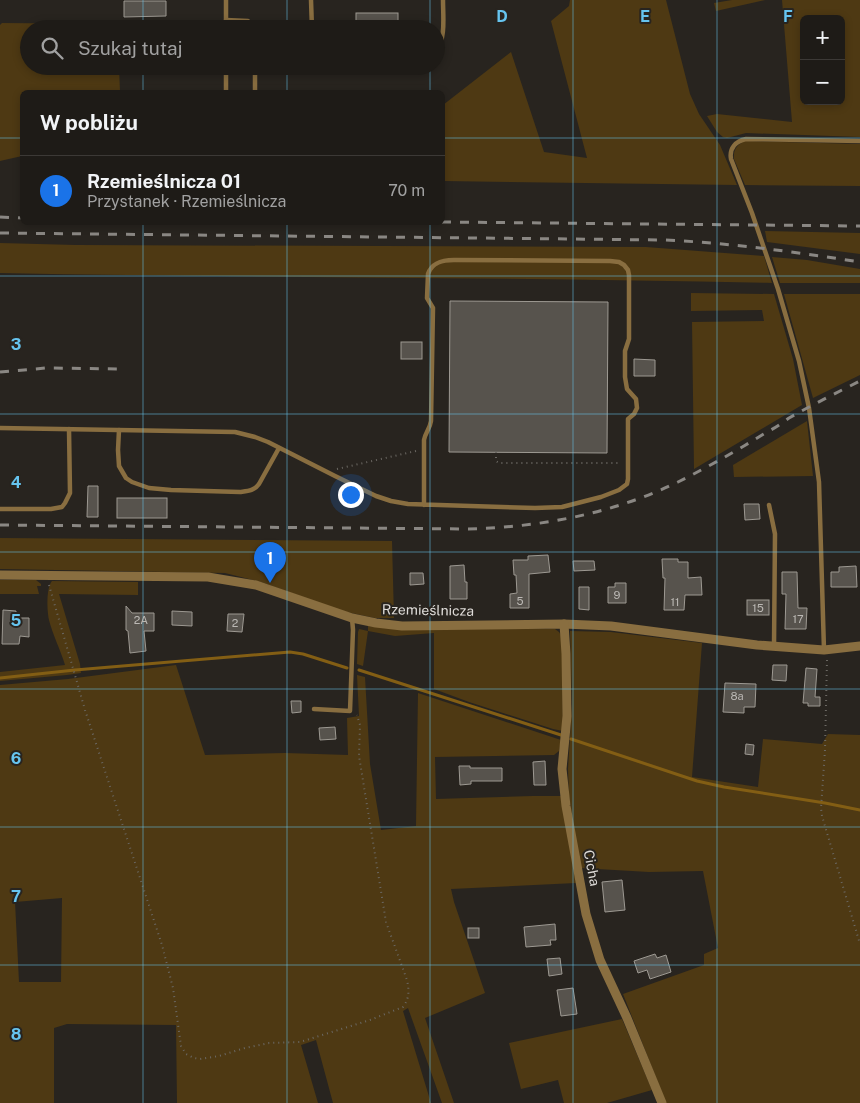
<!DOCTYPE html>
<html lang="pl">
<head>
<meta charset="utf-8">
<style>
  body { margin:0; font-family:"Public Sans",sans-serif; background:#262420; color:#f1f3f6 }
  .controls { position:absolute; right:15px; top:15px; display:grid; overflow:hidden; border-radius:8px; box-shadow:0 2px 8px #0003 }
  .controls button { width:45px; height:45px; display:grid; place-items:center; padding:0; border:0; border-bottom:1px solid #3c3936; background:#1e1b17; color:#f1f3f6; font:25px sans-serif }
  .you { position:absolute; left:350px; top:494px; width:18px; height:18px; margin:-12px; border:4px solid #fff; border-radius:50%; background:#1a73e8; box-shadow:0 0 0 8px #1a73e833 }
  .badge { display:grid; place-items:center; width:32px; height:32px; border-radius:50%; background:#1a73e8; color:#fff; font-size:16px; font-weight:700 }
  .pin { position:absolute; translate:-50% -41px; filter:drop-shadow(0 1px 2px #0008) }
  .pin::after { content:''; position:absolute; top:26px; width:18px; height:15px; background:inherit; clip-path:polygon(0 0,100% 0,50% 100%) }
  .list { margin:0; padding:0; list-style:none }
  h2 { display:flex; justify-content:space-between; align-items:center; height:65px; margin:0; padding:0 20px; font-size:21px }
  h2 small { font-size:16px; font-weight:400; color:#a1a1a1 }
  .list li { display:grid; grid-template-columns:32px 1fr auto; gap:15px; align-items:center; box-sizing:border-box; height:70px; padding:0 20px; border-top:1px solid #3c3936 }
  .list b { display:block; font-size:19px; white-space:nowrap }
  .list p { margin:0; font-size:16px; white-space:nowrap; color:#a1a1a1 }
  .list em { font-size:16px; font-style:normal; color:#a1a1a1 }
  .icon { flex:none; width:28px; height:28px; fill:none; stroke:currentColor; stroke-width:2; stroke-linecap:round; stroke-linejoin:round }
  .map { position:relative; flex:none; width:860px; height:1103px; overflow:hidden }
  .search { position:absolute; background:#1e1b17; box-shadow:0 2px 8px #0003; left:20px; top:20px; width:425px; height:55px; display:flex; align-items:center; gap:12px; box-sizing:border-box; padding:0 18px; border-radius:28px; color:#a1a1a1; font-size:19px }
  .panel { position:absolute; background:#1e1b17; box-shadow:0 2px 8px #0003; left:20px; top:90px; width:425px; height:135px; border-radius:8px }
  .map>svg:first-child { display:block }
</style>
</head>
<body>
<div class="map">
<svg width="860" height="1103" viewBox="0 0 860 1103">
  <rect width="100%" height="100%" fill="#28241f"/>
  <g fill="#4e3913" fill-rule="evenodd">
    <path d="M570,0h96l24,94 9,20 21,31 17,40 -294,-4v-76l68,-53 33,100 43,6 -36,-137 18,-15z"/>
    <path d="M732,0h33l-49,11 -2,-8z"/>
    <path d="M782,0h78v137l-114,-4 -19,5 -4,-1 -6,-5 -10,-16 10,-2 75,8zM804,19h37v82h-37z"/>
    <path d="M2,23l115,1v5h-88v37h90l1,26h-98v64l-22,5v-136z"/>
    <path d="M745,141l115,3v42l-115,-1 -11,-26c-1,-10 3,-14 11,-18z"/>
    <path d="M765,231l95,2v21l-93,-12z"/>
    <path d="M0,243l76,2 570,2 118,9 8,27c-257,-6 -515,-5 -772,-10z"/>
    <path d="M772,257l35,3 53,9v14h-80z"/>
    <path d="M691,293l83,1 19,65 9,46 -108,64 -2,-147 72,-1 -2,-11 -71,1z"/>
    <path d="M784,294h76v81l-47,23z"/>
    <path d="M807,421l6,55 -79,1 -1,-12z"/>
    <path d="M0,538l392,3 2,77h-19l-33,-7 -81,-29 -36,-9 -225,-4z"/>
    <path d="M0,580h36l5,4v2h-4l2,8h-39z"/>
    <path d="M52,581l86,1v13l-79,-1 21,70 1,9 -14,2 -67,6v-9l65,-7c-4,-14 -13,-32 -16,-45 -2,-10 -3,-32 3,-39z"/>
    <path d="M368,626l40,4 62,-2 85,1 4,3 3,5 1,94 -10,-2 -84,-27 -35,-13v-56l-39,3 -27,-5 -5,35 -6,-2 1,-32 1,-3 9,2z"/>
    <path d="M570,631l41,1 91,11 -10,134 66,10 5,-48 59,5 6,-10 32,1v368h-194l-43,-109 81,-29v-11l14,-6 -15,-77 -54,1 -69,-4 -11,-72 -1,-27 4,-65z"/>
    <path d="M176,665l29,90 80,-2 63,2 -1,-37 12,-2 -2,-41 8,2 5,87 11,66 35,-4 2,-133 143,47 -2,11 -5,4 -119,2 1,42 97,-3h28l15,87 -125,6 3,13 31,91 -60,25 29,85h-12l-34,-95 -5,3 28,92h-98l-17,-63 -15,5 17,58h-141l-1,-78 -109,-1 -13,4v75h-54v-418l68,-6zM62,898l-1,84h-42l-4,-80z"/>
    <path d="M622,1019l30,71 -45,13h-43l-6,-23 -37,9 -12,-46z"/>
  </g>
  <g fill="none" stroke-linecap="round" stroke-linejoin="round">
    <g stroke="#835e14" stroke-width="3">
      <path d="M359,670l202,65"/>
      <path d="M0,678l75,-8 215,-18 13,2 44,14"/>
      <path d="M571,739l126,42 27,6 101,16 35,7"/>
    </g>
  </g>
  <g fill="#57534d" stroke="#9d9992">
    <path d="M124,1h42v15l-42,1z"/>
    <rect x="356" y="13" width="42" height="16"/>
    <path d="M450,301l158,1 -1,151 -158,-1z"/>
    <rect x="401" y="342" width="21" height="17"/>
    <path d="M634,359l21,1v16h-21z"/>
    <path d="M88,486h10v31h-11z"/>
    <rect x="117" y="498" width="50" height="20"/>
    <path d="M744,504h15l1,15 -15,1z"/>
    <path d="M548,555l2,17 -21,2v34h-19v-14l7,-1 -1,-18h-2l-1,-15h15v-4z"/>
    <path d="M662,559h16v3h10v16l13,-1 1,18h-17l-1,15h-20l1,-32h-2z"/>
    <path d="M573,561h21l1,9 -21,1z"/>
    <path d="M464,565l1,17h2v17h-17v-33z"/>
    <path d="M856,566l1,21h-26v-15h8v-5z"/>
    <path d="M782,572h15l1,36h9l-1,21h-21l1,-35h-4z"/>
    <path d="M410,573h13l1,11 -14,1z"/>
    <path d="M615,583h11v20h-18v-16h7z"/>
    <path d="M579,587h10v23l-10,-1z"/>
    <rect x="747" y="600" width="22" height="15"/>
    <path d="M126,606l6,7h22v18h-10l2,20 -16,2 -2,-22 -2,-1z"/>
    <path d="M3,610l13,1v7h13v19l-9,-1 -1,8h-17z"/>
    <path d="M172,611l20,1v14l-20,-1z"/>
    <path d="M228,614h16l-2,18 -15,-1z"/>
    <path d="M773,665h14l-1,16 -14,-1z"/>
    <path d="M806,668l11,1 -2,28h5v9h-12v-3h-5z"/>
    <path d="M725,683l31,1 -1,23h-11v6l-21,-1z"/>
    <path d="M291,701h10v11l-9,1z"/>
    <path d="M335,727l1,12 -16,1 -1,-12z"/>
    <path d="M746,744l8,1 -1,10 -8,-1z"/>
    <path d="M545,761l1,24h-12l-1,-23z"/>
    <path d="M459,766h11v2h32v13h-31v3l-11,1z"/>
    <path d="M622,880l3,30 -20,2 -3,-30z"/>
    <path d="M555,924l1,16h-6l1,5 -25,2 -2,-20z"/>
    <rect x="468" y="928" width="11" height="10"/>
    <path d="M655,954l2,4 9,-3 5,17 -21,7 -3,-9 -9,3 -4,-12z"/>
    <path d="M560,958l2,16 -13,2 -2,-17z"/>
    <path d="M573,988l4,26 -16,2 -4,-26z"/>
  </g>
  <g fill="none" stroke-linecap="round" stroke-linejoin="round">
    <g stroke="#6b6863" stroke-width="2" stroke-dasharray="1 4" stroke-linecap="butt">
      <path d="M496,452v9l3,2h121"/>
      <path d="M337,469l79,-18"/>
      <path d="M49,585l36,125 77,235 11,43 8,58 5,8 8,4 6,1 19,-3 26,-8 24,-5 31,-1 70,-22 33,-13c7,-10 6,-17 4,-27l-21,-58 -27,-166 1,-31 -3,-10"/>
      <path d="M827,660l-2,90 -4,58 1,8 38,128"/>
    </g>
    <g stroke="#896e40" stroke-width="4.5">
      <path d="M311,0l1,29"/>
      <path d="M226,20l22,1 5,5 1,3"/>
      <path d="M226,29v-29"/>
      <path d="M436,53c10,-16 7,-35 7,-53"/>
      <path d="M226,92v-26"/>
      <path d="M255,92v-26"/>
      <path d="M0,428l235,4 20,5 13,5 67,34 41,20 15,5 17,3 127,4 27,-1 39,-10 18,-7 8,-6 1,-5v-60l6,-5 3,-6 -1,-9 -9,-10 -2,-12v-26l4,-12v-64l-1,-5 -4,-5 -5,-3 -9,-1 -156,-1c-11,0 -22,2 -26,14l-1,24 6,10 -2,113c-1,8 -6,12 -7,19v65"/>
      <path d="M119,430l-1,20 1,16 7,12 6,4 17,6 22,2 69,2c8,-1 14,-1 19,-8l20,-36"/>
      <path d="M769,505l6,29 -1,112"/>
      <path d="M0,509h51l11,-2 3,-4 5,-10 -1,-64"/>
      <path d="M824,650l-5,-168 -10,-74 -10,-47 -21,-72 -26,-76 -21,-54c-2,-11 5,-18 15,-20l114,2"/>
      <path d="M314,709l36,2 3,-81 -1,-12"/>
    </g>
    <g stroke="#896e40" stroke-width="9">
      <path d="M0,575l208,2 48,8 96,33 24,5 26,3 162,-2 47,2 146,19 67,5 36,-4"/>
      <path d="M564,624l2,30 1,62 -5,53 4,37 20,108 14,46 27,58 35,85"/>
    </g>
    <g stroke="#8a8783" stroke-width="3" stroke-dasharray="9 9" stroke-linecap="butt">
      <path d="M0,217l22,1"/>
      <path d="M442,222l418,4"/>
      <path d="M0,233l665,7c66,3 130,12 195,22"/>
      <path d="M0,372l46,-4 72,1"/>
      <path d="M0,525l468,4c73,-2 144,-15 210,-47 30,-15 60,-32 89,-50 8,-4 15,-9 22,-14 23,-13 47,-25 71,-37"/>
    </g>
  </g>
  <path fill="none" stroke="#66c4ef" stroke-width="1" stroke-opacity="0.55" d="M143,0v29M287,0v29M430,0v29M573,0v1103M717,0v1103M143,66v26M287,66v26M430,66v26M0,138h22M442,138h418M143,222v881M287,222v881M430,222v881M0,276h860M0,414h860M0,552h860M0,689h860M0,827h860M0,965h860"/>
  <g text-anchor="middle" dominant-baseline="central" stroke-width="4" stroke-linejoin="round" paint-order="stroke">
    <g font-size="11" fill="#bcb9b5">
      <text x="617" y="595">9</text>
      <text x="520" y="601">5</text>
      <text x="675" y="602">11</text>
      <text x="758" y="608">15</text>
      <text x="798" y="619">17</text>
      <text x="141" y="620">2A</text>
      <text x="235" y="623">2</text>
      <text x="737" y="696">8a</text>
    </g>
    <g font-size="14" fill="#dedbd8" stroke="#28241f">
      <text transform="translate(428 610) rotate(1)">Rzemieślnicza</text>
      <text transform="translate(592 868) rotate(79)">Cicha</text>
    </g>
  </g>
  <g font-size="16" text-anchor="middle" font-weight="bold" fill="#66c4ef" stroke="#28241f" stroke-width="4" stroke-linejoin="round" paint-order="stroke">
    <text x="502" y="22">D</text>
    <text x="645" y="22">E</text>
    <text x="788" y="22">F</text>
    <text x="16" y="350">3</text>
    <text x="16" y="488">4</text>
    <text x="16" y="626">5</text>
    <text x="16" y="764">6</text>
    <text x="16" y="902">7</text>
    <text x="16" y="1040">8</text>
  </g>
</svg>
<div class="controls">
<button>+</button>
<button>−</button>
</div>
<div class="you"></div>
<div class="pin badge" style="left:270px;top:583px">1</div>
<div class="search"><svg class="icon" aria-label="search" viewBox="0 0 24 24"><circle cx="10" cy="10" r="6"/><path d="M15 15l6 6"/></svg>Szukaj tutaj</div>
<section class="panel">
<h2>W pobliżu<small></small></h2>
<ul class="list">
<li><span class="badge">1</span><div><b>Rzemieślnicza 01</b><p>Przystanek · Rzemieślnicza</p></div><em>70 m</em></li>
</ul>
</section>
</div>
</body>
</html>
